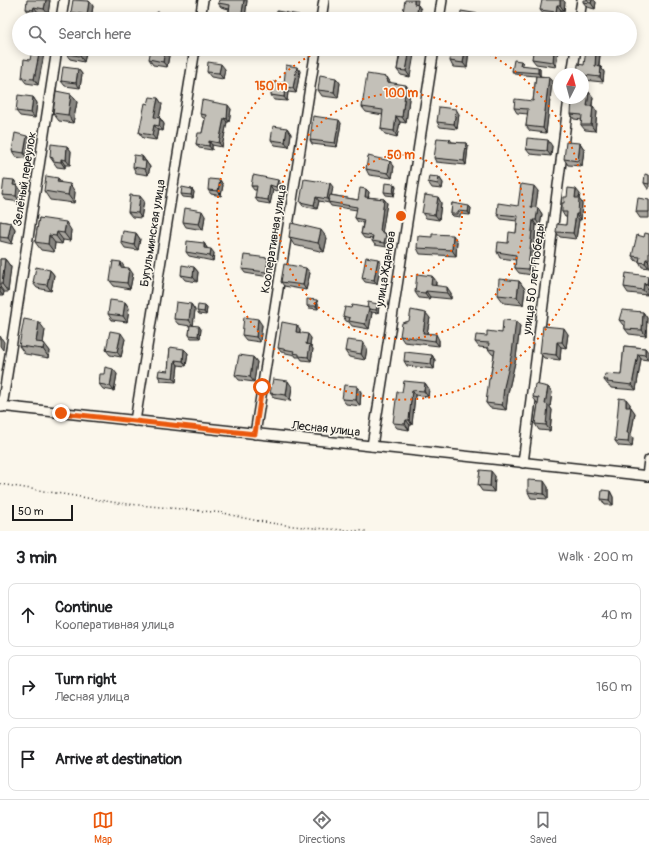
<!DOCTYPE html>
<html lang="en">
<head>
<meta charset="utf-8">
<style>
  body { margin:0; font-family:Pangolin,sans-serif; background:#f6f6f6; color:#202124 }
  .compass { position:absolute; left:553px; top:68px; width:36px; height:36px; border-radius:50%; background:#fff; box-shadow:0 2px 10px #0003; rotate:6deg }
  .scale { position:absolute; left:12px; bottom:10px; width:61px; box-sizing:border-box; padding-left:4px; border:2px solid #1c1c1c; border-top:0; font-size:11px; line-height:14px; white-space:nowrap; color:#1c1c1c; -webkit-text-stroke:3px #fbf7ec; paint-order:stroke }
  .stop { position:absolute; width:12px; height:12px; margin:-9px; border:3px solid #ea580c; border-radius:50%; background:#fff }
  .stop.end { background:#ea580c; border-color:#fff; box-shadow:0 1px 4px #0008 }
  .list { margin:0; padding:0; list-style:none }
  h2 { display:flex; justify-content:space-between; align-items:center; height:52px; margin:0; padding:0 16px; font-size:17px }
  h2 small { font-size:13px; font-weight:400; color:#757577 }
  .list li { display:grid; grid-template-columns:26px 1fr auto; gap:12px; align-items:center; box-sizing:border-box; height:64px; margin:0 8px 8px; padding:0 8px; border:1px solid #e0e0e0; border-radius:8px }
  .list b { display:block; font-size:15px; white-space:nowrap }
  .list p { margin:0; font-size:13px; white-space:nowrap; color:#757577 }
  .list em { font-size:13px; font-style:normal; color:#757577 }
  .icon { flex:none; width:22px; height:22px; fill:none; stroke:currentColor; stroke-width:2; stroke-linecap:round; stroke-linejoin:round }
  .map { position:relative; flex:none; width:649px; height:531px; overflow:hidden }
  .search { position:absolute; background:#fff; box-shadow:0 2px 10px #0003; left:12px; right:12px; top:12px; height:44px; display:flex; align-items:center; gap:10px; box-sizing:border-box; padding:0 14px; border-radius:22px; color:#757577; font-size:15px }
  .sheet { height:268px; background:#fff }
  nav { display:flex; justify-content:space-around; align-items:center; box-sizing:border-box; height:56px; border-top:1px solid #e0e0e0; background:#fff; font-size:11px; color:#757577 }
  nav a { display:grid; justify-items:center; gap:2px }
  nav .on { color:#ea580c }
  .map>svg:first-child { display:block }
</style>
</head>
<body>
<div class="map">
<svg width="649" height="531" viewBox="0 0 649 531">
  <rect width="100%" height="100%" fill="#fbf7ec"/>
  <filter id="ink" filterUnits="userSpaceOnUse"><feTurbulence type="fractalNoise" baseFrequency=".025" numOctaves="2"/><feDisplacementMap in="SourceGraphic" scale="8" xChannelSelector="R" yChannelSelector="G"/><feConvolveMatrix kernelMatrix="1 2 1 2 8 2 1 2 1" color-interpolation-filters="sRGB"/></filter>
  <g filter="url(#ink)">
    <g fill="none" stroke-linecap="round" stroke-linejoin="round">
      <g stroke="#1c1c1c" stroke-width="12">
        <g id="street">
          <path d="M61,19l3,-19"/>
          <path d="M200,19l3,-19"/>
          <path d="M321,19l3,-19"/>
          <path d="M439,19l3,-19"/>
          <path d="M579,19l3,-19"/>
          <path d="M572,74l4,-25"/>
          <path d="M0,406l649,70"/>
          <path d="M2,407l55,-358"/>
          <path d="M135,421l60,-372"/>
          <path d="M255,434l61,-385"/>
          <path d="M372,446l62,-397"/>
          <path d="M523,463l46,-365"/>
          <path d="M647,476l2,-16"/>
        </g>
      </g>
      <path stroke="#1c1c1c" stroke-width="1.5" stroke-dasharray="1 3" stroke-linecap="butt" d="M0,484l118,19 106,10c46,13 95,16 142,18"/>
      <use href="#street" stroke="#fbf7ec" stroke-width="9"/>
    </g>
    <g fill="#a8a59e" stroke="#1c1c1c">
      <path d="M50,0l-2,14 -10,-2 -1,4 -7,-2 -4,-5z"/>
      <path d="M247,0l-2,19h-17l1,-10 -8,-2 -3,-4z"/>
      <path d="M89,1l4,5 -2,13h-7l-9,-1 -4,-6z"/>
      <path d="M565,2l-1,9 -3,-1 -2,8 -15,-3 -4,-5z"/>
      <path d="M583,2h13l-1,7 -8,-2z"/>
      <path d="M67,49h20l-3,13 -14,-3 -4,-5z"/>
      <path d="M327,49h16l-1,4 -14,-2z"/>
      <path d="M398,49l12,28 -9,-2 -4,-5 2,-14 -2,-3z"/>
      <path d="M469,49l-2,19 -14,-1 -3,-6z"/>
      <path d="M538,49h26v3l-6,-1 -2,16 -20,-3 -4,-5 5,-7z"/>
      <path d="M165,50l4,6 -2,11 -14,-2 -4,-6z"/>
      <path d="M596,50l4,5 -1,11 2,1 3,5 -1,10 -20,-2v-6l1,-9z"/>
      <path d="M30,60l8,25 -12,-2 -4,-5z"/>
      <path d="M521,61l2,2 -1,2 18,4v7l9,1 3,5 -6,51 -16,-2 -4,-5 2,-12 -11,-1 -3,-5 19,-7 3,-25 -22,-2 -2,-3z"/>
      <path d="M297,67l3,4 -4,22 -8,-1 -1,9 -13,-1 -3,-5 13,-12z"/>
      <path d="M78,69l4,5 -2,14 -15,-2 -4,-5z"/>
      <path d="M225,69l-2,10 -12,-2 -4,-5z"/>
      <path d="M336,78l4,5 -2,15 -16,-2 -4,-6z"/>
      <path d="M391,83l19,8 -4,32 -6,-1 -3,15 -12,-3 -4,-5 2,-14 -17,-3 -4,-5z"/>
      <path d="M71,94l6,8 -4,21 -14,-2 -6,-8z"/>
      <path d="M33,97l4,6 -2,15 -15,-2 -4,-5z"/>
      <path d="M593,97l-1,9h1l4,6 -2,19 -10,-1 -4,-5 1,-5 -8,-1 -3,-5z"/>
      <path d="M158,98l4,6 -3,14h1l4,6 -1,7 -5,-1 -2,10 -13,-2 -4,-5 9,-29z"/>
      <path d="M231,109l-2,13h-2l-5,25 -10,-2v5l-13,-2 -3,-4 6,-11 3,-15h-2l-3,-4z"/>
      <path d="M459,114l-2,15 -17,-2 -3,-5z"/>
      <path d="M341,123l-4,24 -25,-3 -2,-4z"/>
      <path d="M287,128l4,6 -2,13 -14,-2 -4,-5z"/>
      <path d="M450,139l2,3 14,1 2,4 -2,18 -30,-3 -2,-4z"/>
      <path d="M31,141l-4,18 -11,-2 -4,-6z"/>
      <path d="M580,143l4,6 -2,17 -14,-1 -4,-6z"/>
      <path d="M67,146l4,5 -1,14h-5v3l-8,-1 -7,-10z"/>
      <path d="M552,146l-1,10 -21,-2 -4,-5z"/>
      <path d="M142,156l8,11 -2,8 -12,-2 -3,-6z"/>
      <path d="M394,166l-2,12 -23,-3 -3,-6z"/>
      <path d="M649,175v14h-1l-4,-6z"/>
      <path d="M439,177l4,6 -1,6 -10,-1 -4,-6z"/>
      <path d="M14,180l7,11 -1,11 -14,-2 -4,-5z"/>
      <path d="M220,180l3,5 -2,11 -10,-2 -3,-4z"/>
      <path d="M281,184l-2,7 -6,-1 -3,14 -12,-2 -3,-4 2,-8h-3l-3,-4z"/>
      <path d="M394,184l2,3 -2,9 -8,-1 -2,-3z"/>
      <path d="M333,187l-2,8 27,5 11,-8 -1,5 16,2 3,4 -5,29 4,2 2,3 -1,10 -12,-2 -3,-4 1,-2 -9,-1 -3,-4 2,-11 -5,-1 -3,-4 2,-8 -26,-4 -2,-3 -10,-2 -2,8 -14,-3 -3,-4z"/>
      <path d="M192,189l2,3 -1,6 -10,-1 -2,-3z"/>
      <path d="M44,191l31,1 -1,11 -24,-3z"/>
      <path d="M538,191l-3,17h3l4,6 -2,12 -4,-1 -4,50 -13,-2 -4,-5 1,-8 -16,-2 -3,-6 11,-9 8,-10 1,-12 -16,-2 -4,-5 21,-8z"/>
      <path d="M580,194l-1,5 3,4 -1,17h-2l-3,19 -16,-2 -4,-5 10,-7 1,-8h-2l-3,-5 2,-9 3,-6z"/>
      <path d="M438,197l3,6 -2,17 -13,-2 -4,-5z"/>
      <path d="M649,200v18h-9l-4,-6z"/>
      <path d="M144,201l-3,17 -9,-1 -4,-5z"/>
      <path d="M452,203l19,5 -1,7 -10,-1v3l-7,-1 -2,-2z"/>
      <path d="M205,216l-2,14 -17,-3 -3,-5z"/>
      <path d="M39,218l32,12 -1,11 -7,-1 -1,4 -7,-1 -1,9 -13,-2 -6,-8z"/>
      <path d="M0,221l11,2 4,6 -3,15 -12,-3z"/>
      <path d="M136,233l4,6 -2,11 -13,-2 -4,-6z"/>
      <path d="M649,234v34l-7,-1 -3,-6h-3l-4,-5 12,-19z"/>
      <path d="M289,237l38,1 -3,14 -30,-7z"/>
      <path d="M457,241l-1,15 -36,-2 -3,-6z"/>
      <path d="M204,243l3,5 7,5 -1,8 -24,-5 -3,-4z"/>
      <path d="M0,259h5l6,8 -3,25h-4l-1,4h-3z"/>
      <path d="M271,262l-2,15 -24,-4 -3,-4z"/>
      <path d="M381,263l-4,21 -12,-2 -3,-4z"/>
      <path d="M124,267l9,7 -3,15 -16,-3 -4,-5z"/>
      <path d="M194,267l4,5 -1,10 -12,-2 -4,-5z"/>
      <path d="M50,270l4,5 -3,16 -14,-3 -4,-5z"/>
      <path d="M310,273l-4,17 -22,-4 -3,-4z"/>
      <path d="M432,276l4,5v5l15,7v6l-21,-2 -1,2 -10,-1 -4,-6z"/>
      <path d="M648,276l1,1v12h-1l-1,6 -19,-2 -4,-6z"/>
      <path d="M519,281l6,8 -2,16 -19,-2 -6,-8z"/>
      <path d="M125,302l4,6 -2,14 -15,-2 -4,-6z"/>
      <path d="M318,303v6l-9,-1 -2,-2z"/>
      <path d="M191,304l4,6 -2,15 8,4 -1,9h-9l-2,-3 1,-9 -12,-2 -4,-5z"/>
      <path d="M205,306l2,2 -1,7 -7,-1 -2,-3z"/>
      <path d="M379,306l-1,7 -7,-1 1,1 -3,16 -17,-3 -3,-4 -3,-1 -3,-5 8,-8h16z"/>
      <path d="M643,312l4,6 -1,18 -17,-2 -4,-5v-3l-2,-1 -4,-5z"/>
      <path d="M430,318l-3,15 12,7v6l-35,-4 -4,-6z"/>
      <path d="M262,325l-2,17 -14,-2 -4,-5z"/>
      <path d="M520,326l-4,32 -8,35 -2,17 -16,-2 -4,-5 8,-48 -2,-1 -4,-5v-1l-9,-1 -4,-5 12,-6 15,-3z"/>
      <path d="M300,329v4l11,5 -1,7 3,4 -2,12 -9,-1 -2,-3h-4l-1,-2 -14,-3 -3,-4z"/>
      <path d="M45,330l-2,13 7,8 -1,7 -24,-4 -6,-8z"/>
      <path d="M568,334l-2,14 -5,-1 -1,13 -16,-2 -4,-5z"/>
      <path d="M125,339l-4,18 -11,-2 -4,-5z"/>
      <path d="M624,346l21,2 3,12 -7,-1 -5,31 -25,-2 -2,-3h-1l-4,-5 17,-5z"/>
      <path d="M170,347l18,6 -2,13 -8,-1 -2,17 -15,-1 -3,-5 10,-5z"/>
      <path d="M367,348l-2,12 -16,-3 -4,-6z"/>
      <path d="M432,355l3,5 -1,9 -27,-3 -3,-5z"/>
      <path d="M253,357l4,5 -3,20 -15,-2 -4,-5z"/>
      <path d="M104,374h13l-3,17 -11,-2 -4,-5z"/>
      <path d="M425,383l4,6 -1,8 -13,-2 -3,30h-2l-1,5 -12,-2 -4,-5 9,-31z"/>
      <path d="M357,386l4,6 -1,14 -14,-2 -4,-5z"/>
      <path d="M292,387l-2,14 -16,-3 -4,-5z"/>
      <path d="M548,387l4,5 -2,15 2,3 -2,21 -11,-1 -4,-6 3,-21h-1l-4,-6z"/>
      <path d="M630,404v3l5,6 -4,22 2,3 -1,9 -13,-1 -4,-5z"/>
      <path d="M495,476l-1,16 -12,-1 -4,-6z"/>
      <path d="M548,487v12l-17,-1 -3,-6z"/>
      <path d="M610,491l3,6v8h-8l-4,-6z"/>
    </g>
    <g fill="#888681" stroke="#1c1c1c">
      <path d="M46,0h4l-2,14 -4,-5z"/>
      <path d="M244,0h3l-2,19h-4z"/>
      <path d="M414,0h4l-1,8 -3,-4z"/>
      <path d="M560,0h3l2,2 -1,9 -4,-6z"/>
      <path d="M592,0h2l2,2 -1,7 -4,-6z"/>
      <path d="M89,1l4,5 -2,13h-1l-3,-4z"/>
      <path d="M418,5l3,4 -2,10h-3z"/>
      <path d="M557,5l4,5 -2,8 -3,-6z"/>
      <path d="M34,7l4,5 -1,4 -4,-6z"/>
      <path d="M171,14l3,5h-4z"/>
      <path d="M299,15l3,4h-4z"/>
      <path d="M485,15l3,4h-3z"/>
      <path d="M40,49h5l-7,36 -4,-6z"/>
      <path d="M82,49h5l-3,13 -4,-6z"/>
      <path d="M339,49h4l-1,4z"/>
      <path d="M410,49h5l-5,28 -4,-6z"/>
      <path d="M465,49h4l-2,19 -4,-5z"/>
      <path d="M554,49h3l1,2 -2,16 -3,-5z"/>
      <path d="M165,50l4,6 -2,11 -4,-5z"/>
      <path d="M596,50l4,5 -2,16 -3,-5z"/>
      <path d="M521,61l2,2 -1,5 -2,-3z"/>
      <path d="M221,64l4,5 -2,10 -4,-6z"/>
      <path d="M297,67l3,4 -4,22 -3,-5z"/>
      <path d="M538,67l2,2v7l-2,-3z"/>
      <path d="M601,67l3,5 -1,10 -3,-5z"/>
      <path d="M78,69l4,5 -2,14 -4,-5z"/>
      <path d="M387,77l4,6 -4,-1z"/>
      <path d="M549,77l3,5 -6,51 -3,-5z"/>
      <path d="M336,78l4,5 -2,15 -4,-6z"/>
      <path d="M406,85l4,6 -4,32 -4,-6z"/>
      <path d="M285,87l3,5 -1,9 -3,-4z"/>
      <path d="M589,92l4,5 -2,14 -4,-5z"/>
      <path d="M71,94l6,8 -4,21 -5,-8z"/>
      <path d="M33,97l4,6 -2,15 -4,-5z"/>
      <path d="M158,98l4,6 -4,19 -4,-6z"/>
      <path d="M228,105l3,4 -2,13 -2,-3z"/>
      <path d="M593,106l4,6 -2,19 -4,-6z"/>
      <path d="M456,109l3,5 -2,15 -3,-5z"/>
      <path d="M396,116l4,6 -3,15 -3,-6z"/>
      <path d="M160,118l4,6 -1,7 -4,-5z"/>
      <path d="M224,118l3,4 -5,25 -3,-4z"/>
      <path d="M339,120l2,3 -4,24 -2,-4z"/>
      <path d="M154,125l4,5 -2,10 -4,-5z"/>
      <path d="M287,128l4,6 -2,13 -4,-5z"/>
      <path d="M27,136l4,5 -4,18 -3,-6z"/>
      <path d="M548,140l4,6 -1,10 -4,-5z"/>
      <path d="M209,141l3,4v5l-3,-4z"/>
      <path d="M466,143l2,4 -2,18 -2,-4z"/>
      <path d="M580,143l4,6 -2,17 -4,-5z"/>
      <path d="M67,146l4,5 -1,14 -4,-5z"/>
      <path d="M142,156l8,11 -2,8 -3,-6 -3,-8z"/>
      <path d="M61,159l4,6v3l-4,-6z"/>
      <path d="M390,161l4,5 -2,12 -4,-5z"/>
      <path d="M439,177l4,6 -1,6 -4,-5z"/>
      <path d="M58,178l5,8 -6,-4z"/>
      <path d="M14,180l7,11 -1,11 -4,-6 -3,-11z"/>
      <path d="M220,180l3,5 -2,11 -3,-5z"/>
      <path d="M278,180l3,4 -2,7 -3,-4z"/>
      <path d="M330,183l3,4 -3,16 -3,-4z"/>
      <path d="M70,184l5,8 -1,11 -6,-8z"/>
      <path d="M394,184l2,3 -2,9 -1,-3z"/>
      <path d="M270,185l3,5 -3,14 -2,-4z"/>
      <path d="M534,186l4,5 -3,22 -4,-6z"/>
      <path d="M192,189l2,3 -1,6 -2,-3z"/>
      <path d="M366,189l3,3 -1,8 -3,-3z"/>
      <path d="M576,189l4,5 -1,5 3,4 -1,17 -3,-6 -3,-16z"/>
      <path d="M140,196l4,5 -3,17 -3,-5z"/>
      <path d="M316,197l3,4 -2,8 -3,-4z"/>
      <path d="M438,197l3,6 -2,17 -4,-5z"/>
      <path d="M384,199l3,4 -5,31 -2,-3z"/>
      <path d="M469,206l2,2 -1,7 -2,-3z"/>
      <path d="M538,208l4,6 -2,12 -4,-6z"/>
      <path d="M202,211l3,5 -2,14 -4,-6z"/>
      <path d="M576,214l3,6 -3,19 -3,-6z"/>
      <path d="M533,220l3,5 -4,50 -4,-6z"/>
      <path d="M66,222l5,8 -1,11 -6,-8z"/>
      <path d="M11,223l4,6 -3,15 -4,-6z"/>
      <path d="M321,230l6,8 -3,14 -6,-9z"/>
      <path d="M57,232l6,8 -1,4 -6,-8z"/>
      <path d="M136,233l4,6 -2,11 -4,-5z"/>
      <path d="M386,234l2,3 -1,10 -3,-4z"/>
      <path d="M49,235l6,8 -1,9 -6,-8z"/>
      <path d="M453,235l4,6 -1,15 -4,-6z"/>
      <path d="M204,243l3,5v4l-3,-4z"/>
      <path d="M211,249l3,4 -1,8 -3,-5z"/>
      <path d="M268,258l3,4 -2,15 -3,-5z"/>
      <path d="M5,259l6,8 -3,25 -6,-8z"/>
      <path d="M378,259l3,4 -4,21 -3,-4z"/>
      <path d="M646,259l3,3v6l-4,-5z"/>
      <path d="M121,262l4,6 -5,-1z"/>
      <path d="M194,267l4,5 -1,10 -4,-5z"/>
      <path d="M129,268l4,6 -3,15 -3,-6z"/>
      <path d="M306,268l4,5 -4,17 -3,-5z"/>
      <path d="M50,270l4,5 -3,16 -4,-6z"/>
      <path d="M432,276l4,5 -1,10 -4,-6z"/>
      <path d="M648,276l1,1v9l-2,-2z"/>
      <path d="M519,281l6,8 -2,16 -6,-8z"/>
      <path d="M644,283l4,6 -1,6 -4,-5z"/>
      <path d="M0,287l4,5 -1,4 -3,-4z"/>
      <path d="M447,287l4,6v6l-4,-6z"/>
      <path d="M426,291l4,6 -1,2 -4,-6z"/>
      <path d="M317,300l1,3v6l-2,-3z"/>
      <path d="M125,302l4,6 -2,14 -4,-6z"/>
      <path d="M191,304l4,6 -2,16 -4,-6z"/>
      <path d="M378,304l1,2 -1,7 -2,-3z"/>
      <path d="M205,306l2,2 -1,7 -2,-3z"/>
      <path d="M369,308l3,5 -3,16 -4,-5z"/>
      <path d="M643,312l4,6 -1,18 -4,-6z"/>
      <path d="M426,313l4,5 -4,20 -3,-5z"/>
      <path d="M258,319l4,6 -2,17 -4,-5z"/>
      <path d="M516,321l4,5 -4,32 -8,35 -2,17 -4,-5 2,-18z"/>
      <path d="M39,322l6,8 -3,20 -6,-8z"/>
      <path d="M297,325l3,4 -1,8 -3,-5z"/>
      <path d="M199,326l2,3 -1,9 -2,-2z"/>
      <path d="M564,328l4,6 -2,14 -4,-6z"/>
      <path d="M121,333l4,6 -4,18 -4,-5z"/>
      <path d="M308,334l3,4 -1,7 3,4 -2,12 -3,-4 -2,-13z"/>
      <path d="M436,334l3,6v6l-4,-5z"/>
      <path d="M0,336l4,6 -1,8 -3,-4z"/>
      <path d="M363,342l4,6 -2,12 -4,-6z"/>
      <path d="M557,342l4,5 -1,13 -4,-5z"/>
      <path d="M44,343l6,8 -1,7 -6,-9z"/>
      <path d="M645,348l4,5 -1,7 -3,-5z"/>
      <path d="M184,349l4,4 -2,13 -3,-5z"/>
      <path d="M638,354l3,5 -5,31 -4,-5z"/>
      <path d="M432,355l3,5 -1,9 -3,-5z"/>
      <path d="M253,357l4,5 -3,20 -4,-5z"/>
      <path d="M175,360l3,5 -2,17 -3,-4z"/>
      <path d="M113,369l4,5 -3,17 -4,-5z"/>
      <path d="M288,381l4,6 -2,14 -4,-6z"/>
      <path d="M425,383l4,6 -1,8 -4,-6z"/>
      <path d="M357,386l4,6 -1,14 -4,-6z"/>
      <path d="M548,387l4,5 -2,15 2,3 -2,21 -4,-6 -1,-21z"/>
      <path d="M412,390l3,5 -3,30 -3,-5z"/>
      <path d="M626,399l4,5 -1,8 -3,-5z"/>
      <path d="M631,407l4,6 -4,22 2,3 -1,9 -4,-5 -1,-9z"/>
      <path d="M406,420l4,5 -1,5 -4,-6z"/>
      <path d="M491,471l4,5 -1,16 -4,-6z"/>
      <path d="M544,481l4,6v12l-4,-5z"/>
      <path d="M610,491l3,6v8l-4,-5z"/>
    </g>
    <g fill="#c3c0b8" stroke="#1c1c1c">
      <path d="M27,0h19l-2,9 -10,-2 -1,3 -7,-1z"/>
      <path d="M73,0l16,1 -2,14 -16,-3z"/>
      <path d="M219,0h25l-3,19h-13l2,-14 -12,-2z"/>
      <path d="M405,0h9v4l4,1 -2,14h-14z"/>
      <path d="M542,0h18v5h-3l-1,7 -16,-2z"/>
      <path d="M583,0h9l-1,3 -8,-1z"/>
      <path d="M277,11l22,4 -1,4h-22z"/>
      <path d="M461,11l24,4v4h3h-28z"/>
      <path d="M157,12l14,2 -1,5h-14z"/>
      <path d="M32,49h8l-6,30 -12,-1 2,-19 6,1z"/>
      <path d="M67,49h15l-2,7 -14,-2z"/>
      <path d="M151,49h7l7,1 -2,12 -14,-3z"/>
      <path d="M398,49h12l-4,22 -9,-1 3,-16 -3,-1z"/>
      <path d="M451,49h14l-2,14 -13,-2z"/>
      <path d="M538,49h16l-1,13 -21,-3 1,-7h4z"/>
      <path d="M586,49l10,1 -1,16 6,1 -1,10 -17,-2v-1h-6l1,-10 6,1z"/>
      <path d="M514,60l7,1 -1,4 18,2v6l-26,-2z"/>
      <path d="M208,62l13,2 -2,9 -12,-1z"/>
      <path d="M286,65l11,2 -4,21 -8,-1 -1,10 -13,-2 1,-13 12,1z"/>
      <path d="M63,67l15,2 -2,14 -15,-2z"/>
      <path d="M367,74l20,3v5l19,3 -4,32 -6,-1 -2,15 -13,-2 2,-19 -21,-3z"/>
      <path d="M320,75l16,3 -2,14 -16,-2z"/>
      <path d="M536,76l13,1 -6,51 -17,-2 2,-17 -14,-1 1,-9 18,2z"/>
      <path d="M56,91l15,3 -3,21 -15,-2z"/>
      <path d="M583,91l6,1 -2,14h6l-2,19h-10l1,-10 -11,-1 1,-16h11z"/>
      <path d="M18,95l15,2 -2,16 -15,-2z"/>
      <path d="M150,97l8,1 -4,19 6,1 -1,8 -5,-1 -2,10 -13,-2 6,-30 3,1z"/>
      <path d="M202,100l26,5 -1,14 -3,-1 -5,25 -10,-2v5l-13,-2 2,-11h4l4,-18 -6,-1z"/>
      <path d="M439,107l17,2 -2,15 -17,-2z"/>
      <path d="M313,116l26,4 -4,23 -25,-3z"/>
      <path d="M273,126l14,2 -2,14 -14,-2z"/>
      <path d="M15,133l12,3 -3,17 -12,-2z"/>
      <path d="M437,138l13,1 -1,3 17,1 -2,18 -30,-3z"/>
      <path d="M527,138l21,2 -1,11 -21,-2z"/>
      <path d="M566,142l14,1 -2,18 -14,-2z"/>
      <path d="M51,144l16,2 -1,14 -5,-1v3l-8,-1v-3l-3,-1z"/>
      <path d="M134,155l8,1v5h4l-1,8 -12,-2z"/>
      <path d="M368,156l22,5 -2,12 -22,-4z"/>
      <path d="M645,174l4,1v9l-5,-1z"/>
      <path d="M253,175l25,5 -2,7 -6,-2 -2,15 -13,-2 2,-12h-6z"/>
      <path d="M46,176l12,2 -1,4 13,2 -2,11 -24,-4z"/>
      <path d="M429,176l10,1 -1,7 -10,-2z"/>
      <path d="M4,179l10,1 -1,5 4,1 -1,10 -14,-1z"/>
      <path d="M209,179l11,1 -2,11 -10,-1z"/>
      <path d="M304,179l26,4 -3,16 -11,-2 -2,8 -14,-3z"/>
      <path d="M385,183l9,1 -1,9 -9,-1z"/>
      <path d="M521,184l13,2 -3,21 7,1 -2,12h-3l-5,49 -13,-1 1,-13 -19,-3 1,-10 10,1 1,-11 7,1 2,-17 -21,-2 1,-11 20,3z"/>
      <path d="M182,187l10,2 -1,6 -10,-1z"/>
      <path d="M360,188l6,1 -1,8 19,2 -4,32 6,3 -2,9 -12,-2 1,-5 -12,-2 3,-14 -9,-2 2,-11 -29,-5 2,-7 28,5z"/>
      <path d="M568,188l8,1 -1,9h4l-1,16h-2l-3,19 -17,-1 1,-8 9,1 1,-13h-5v-9h2v-6h3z"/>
      <path d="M130,195l10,1 -2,17 -10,-1z"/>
      <path d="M425,195l13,2 -3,18 -13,-2z"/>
      <path d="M638,198l11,2v12h-13z"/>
      <path d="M452,203l17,3 -1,6 -10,-1v3h-7z"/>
      <path d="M185,208l17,3 -3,13 -16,-2z"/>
      <path d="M39,218l27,4 -2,11 -7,-1 -1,4 -7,-1 -1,9 -13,-2z"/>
      <path d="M0,221l11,2 -3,15 -8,-1z"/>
      <path d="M291,223l30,7 -3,13 -29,-6z"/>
      <path d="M123,231l13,2 -2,12 -13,-3z"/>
      <path d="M645,233l4,1v25h-3l-1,4 -6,-1 1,-5 -8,-1 5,-21 7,2z"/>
      <path d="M432,234l21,1 -1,15 -35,-2 1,-12 14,1z"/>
      <path d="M187,241l17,2v5l7,1 -1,7 -24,-4z"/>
      <path d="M244,255l24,3 -2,14 -24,-3z"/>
      <path d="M366,257l12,2 -4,21 -12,-2z"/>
      <path d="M0,259h5l-3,25h-2z"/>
      <path d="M113,261l8,1 -1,5 9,1 -2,15 -17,-2z"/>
      <path d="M284,264l22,4 -3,17 -22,-3z"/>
      <path d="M182,265l12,2 -1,10 -12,-2z"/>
      <path d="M36,267l14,3 -3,15 -14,-2z"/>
      <path d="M626,273l22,3 -1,8 -3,-1 -1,7 -19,-3z"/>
      <path d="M417,274l15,2 -1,9 16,2v6l-21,-2 -1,2 -10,-1z"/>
      <path d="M499,279l20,2 -2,16 -19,-2z"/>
      <path d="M307,299l10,1 -1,6h-9z"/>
      <path d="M110,300l15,2 -2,14 -15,-2z"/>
      <path d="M176,302l15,2 -2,16 -15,-1z"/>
      <path d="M368,302l10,2 -2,6 -7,-1 -2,-1z"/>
      <path d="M198,305l7,1 -1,6 -7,-1z"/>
      <path d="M352,305l17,3 -4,16 -16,-3 1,-3 -7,-2 2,-9 6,1z"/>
      <path d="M411,310l15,3 -3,20 13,1 -1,7 -35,-5 2,-13 7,-2z"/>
      <path d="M622,310l21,2 -1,18 -17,-1v-8l-6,-1z"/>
      <path d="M244,317l14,2 -2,18 -14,-2z"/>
      <path d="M24,319l15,3 -3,20 8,1 -1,6 -24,-3z"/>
      <path d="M503,320l13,1 -4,32 -8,34 -2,18 -16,-2 3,-24h1l5,-29 -7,-1 1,-6 -14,-1 1,-7 11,1v-5l15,2z"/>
      <path d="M282,322l15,3 -1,7 12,2 -2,10 4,1 -2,12 -9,-1v-2l-6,-1 1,-2 -16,-3z"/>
      <path d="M190,325l9,1 -1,10 -9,-1z"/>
      <path d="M543,326l21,2 -2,14h-5l-1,13 -16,-2z"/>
      <path d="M110,331l11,2 -4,19 -11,-2z"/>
      <path d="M347,340l16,2 -2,12 -16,-3z"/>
      <path d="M624,346l21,2v7l-7,-1 -6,31 -25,-3 1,-2h-4l1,-6 16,1z"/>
      <path d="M170,347l14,2 -1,12 -8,-1 -2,18 -15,-2 1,-6 9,1z"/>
      <path d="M405,352l27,3 -1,9 -27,-3z"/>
      <path d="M239,355l14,2 -3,20 -15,-2z"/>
      <path d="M105,367l8,2 -3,17 -11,-2 1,-10h4z"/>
      <path d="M273,379l15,2 -2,14 -16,-2z"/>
      <path d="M404,381l21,2 -1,8 -12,-1 -3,30h-3l-1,4 -12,-1 4,-31h5z"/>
      <path d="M535,384l13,3 -3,17 3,1 -2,20 -11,-1 4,-26 -6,-1z"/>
      <path d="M344,385l13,1 -1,14 -14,-1z"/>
      <path d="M619,398l7,1v8h5l-4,26h2l-1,9 -13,-1z"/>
      <path d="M480,470l11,1 -1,15 -12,-1z"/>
      <path d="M528,480l16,1v13l-16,-2z"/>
      <path d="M602,490l8,1 -1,9 -8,-1z"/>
    </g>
  </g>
  <g fill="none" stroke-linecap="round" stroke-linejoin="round" filter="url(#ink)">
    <path stroke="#ea580c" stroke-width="5" d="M61,413l194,21 7,-47"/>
  </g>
  <g fill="none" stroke="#e8590c" stroke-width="2" stroke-dasharray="2 4">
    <circle cx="401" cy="216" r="61"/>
    <circle cx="401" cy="216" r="123"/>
    <path d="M479 49A184 184 0 1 1 323 49"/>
  </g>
  <g text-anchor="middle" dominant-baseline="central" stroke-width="3" stroke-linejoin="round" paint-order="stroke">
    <g font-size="12" fill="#1c1c1c" stroke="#fbf7ec">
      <text transform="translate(25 179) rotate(-81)">Зелёный переулок</text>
      <text transform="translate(153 233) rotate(-81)">Бугульминская улица</text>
      <text transform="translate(274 239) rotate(-81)">Кооперативная улица</text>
      <text transform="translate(386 269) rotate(-81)">улица Жданова</text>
      <text transform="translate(534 279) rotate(-83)">улица 50 лет Победы</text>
      <text transform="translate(326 429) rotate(6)">Лесная улица</text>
    </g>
  </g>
  <circle cx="401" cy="216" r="6" fill="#e8590c" stroke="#fbf7ec" stroke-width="2"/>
  <g font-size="12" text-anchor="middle" font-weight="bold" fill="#e8590c" stroke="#fbf7ec" stroke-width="3" stroke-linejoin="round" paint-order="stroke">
    <text x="271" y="90">150 m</text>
    <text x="401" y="97">100 m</text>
    <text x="401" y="159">50 m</text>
  </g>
</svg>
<svg class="compass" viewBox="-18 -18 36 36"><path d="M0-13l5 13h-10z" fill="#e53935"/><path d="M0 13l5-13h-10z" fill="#757577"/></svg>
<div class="scale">50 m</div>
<div class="stop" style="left:262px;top:387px"></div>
<div class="stop end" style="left:61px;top:413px"></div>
<div class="search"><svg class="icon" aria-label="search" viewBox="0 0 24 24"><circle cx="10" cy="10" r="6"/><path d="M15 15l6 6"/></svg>Search here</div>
</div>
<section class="sheet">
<h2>3 min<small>Walk · 200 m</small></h2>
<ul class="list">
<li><svg class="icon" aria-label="ahead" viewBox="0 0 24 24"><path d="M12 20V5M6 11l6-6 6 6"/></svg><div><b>Continue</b><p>Кооперативная улица</p></div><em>40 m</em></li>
<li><svg class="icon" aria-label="right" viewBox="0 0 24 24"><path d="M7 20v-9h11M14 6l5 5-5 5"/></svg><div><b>Turn right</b><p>Лесная улица</p></div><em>160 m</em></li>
<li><svg class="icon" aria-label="arrive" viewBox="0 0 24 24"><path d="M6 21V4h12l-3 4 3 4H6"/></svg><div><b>Arrive at destination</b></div></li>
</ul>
</section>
<nav>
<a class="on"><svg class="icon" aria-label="map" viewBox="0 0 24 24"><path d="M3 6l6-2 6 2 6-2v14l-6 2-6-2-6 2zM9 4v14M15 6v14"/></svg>Map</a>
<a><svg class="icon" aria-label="directions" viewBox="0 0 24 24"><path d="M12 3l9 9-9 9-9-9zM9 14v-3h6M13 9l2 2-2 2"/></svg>Directions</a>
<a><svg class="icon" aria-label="saved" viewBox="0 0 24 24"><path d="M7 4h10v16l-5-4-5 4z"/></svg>Saved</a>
</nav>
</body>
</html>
